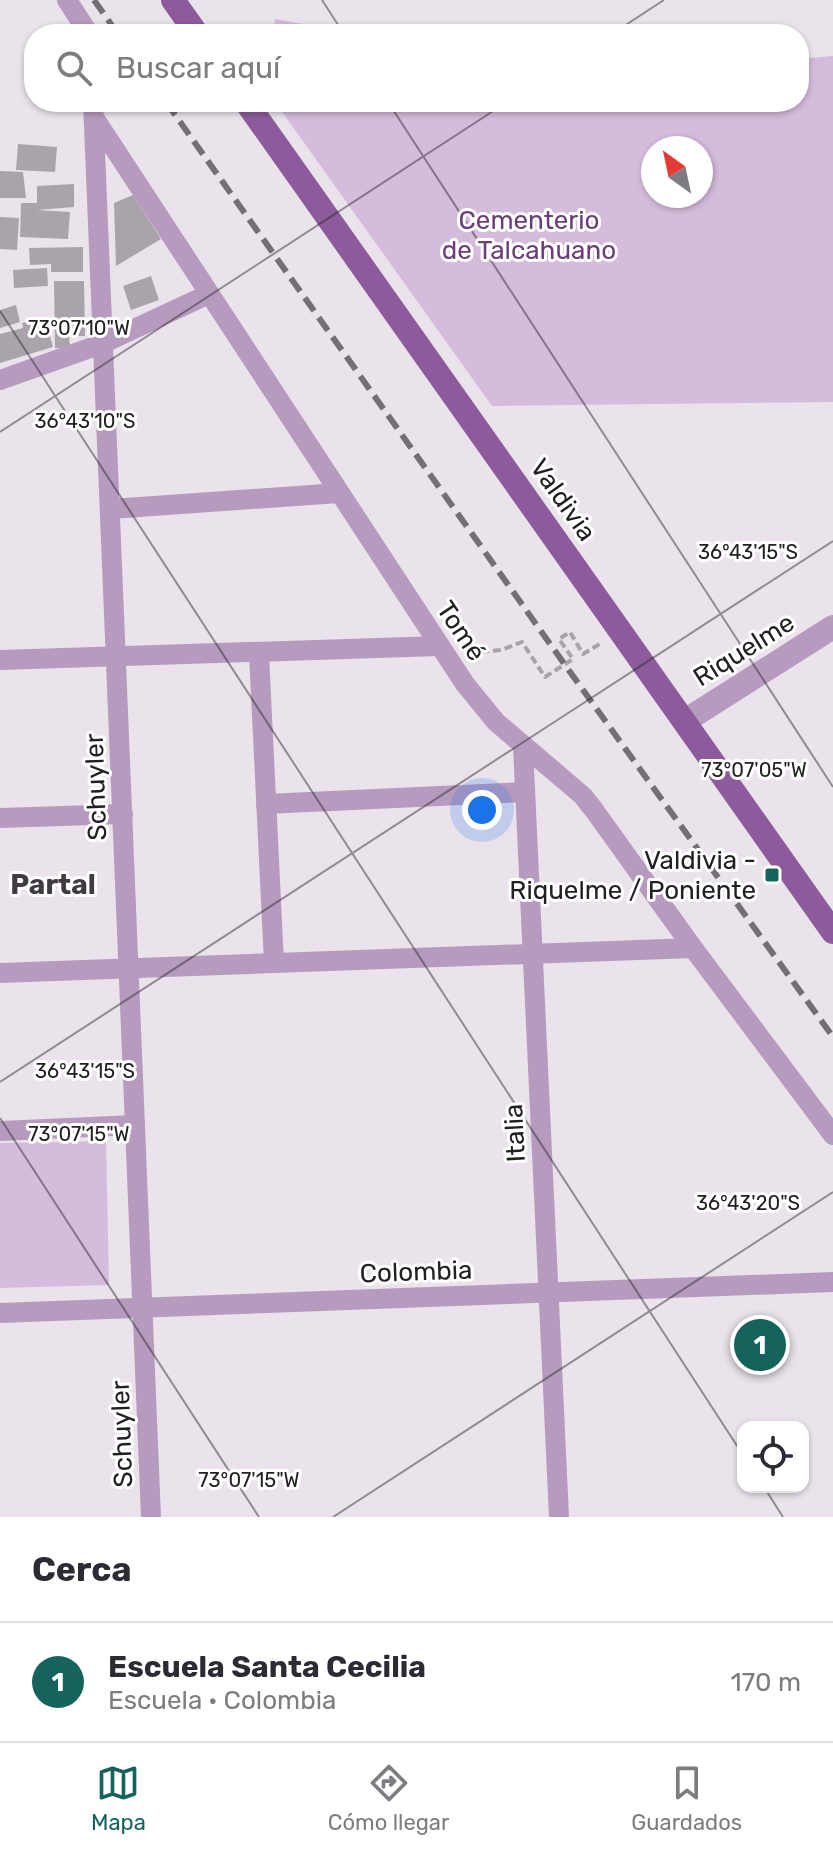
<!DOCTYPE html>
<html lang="es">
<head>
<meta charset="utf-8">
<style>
  body { margin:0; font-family:Rubik,sans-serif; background:#f2f2f3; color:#2b2b33 }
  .controls { position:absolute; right:24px; bottom:24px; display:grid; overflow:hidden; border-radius:16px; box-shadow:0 2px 6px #0004 }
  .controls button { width:72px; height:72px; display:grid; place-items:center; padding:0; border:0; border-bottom:2px solid #e1e1e2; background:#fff; color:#2b2b33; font:40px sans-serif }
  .compass { position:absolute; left:641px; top:136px; width:72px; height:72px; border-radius:50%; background:#fff; box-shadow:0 2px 6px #0004; rotate:327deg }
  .you { position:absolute; left:482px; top:810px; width:28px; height:28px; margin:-20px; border:6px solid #fff; border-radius:50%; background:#1a73e8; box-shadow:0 0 0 12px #1a73e833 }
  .badge { display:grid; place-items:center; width:52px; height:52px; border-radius:50%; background:#16635d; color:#fff; font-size:26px; font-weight:700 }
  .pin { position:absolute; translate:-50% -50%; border:4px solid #fff; box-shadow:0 2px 8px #0006 }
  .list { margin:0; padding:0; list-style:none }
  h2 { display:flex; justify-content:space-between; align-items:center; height:104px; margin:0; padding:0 32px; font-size:34px }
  h2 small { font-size:26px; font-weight:400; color:#7c7c81 }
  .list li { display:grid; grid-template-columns:52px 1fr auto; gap:24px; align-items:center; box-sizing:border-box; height:120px; padding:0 32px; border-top:2px solid #e1e1e2 }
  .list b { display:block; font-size:30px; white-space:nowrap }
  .list p { margin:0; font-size:26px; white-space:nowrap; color:#7c7c81 }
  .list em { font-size:26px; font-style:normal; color:#7c7c81 }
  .icon { flex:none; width:44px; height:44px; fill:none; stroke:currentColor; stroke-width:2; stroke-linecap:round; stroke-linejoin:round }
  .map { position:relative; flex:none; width:833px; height:1517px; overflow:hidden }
  .search { position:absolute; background:#fff; box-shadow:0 2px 6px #0004; left:24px; right:24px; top:24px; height:88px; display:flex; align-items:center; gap:20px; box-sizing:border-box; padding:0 28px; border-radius:32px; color:#7c7c81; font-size:30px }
  .sheet { height:224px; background:#fff }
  nav { display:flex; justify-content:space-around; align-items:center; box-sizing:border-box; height:112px; border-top:2px solid #e1e1e2; background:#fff; font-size:22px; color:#7c7c81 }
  nav a { display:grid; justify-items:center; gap:4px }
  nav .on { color:#16635d }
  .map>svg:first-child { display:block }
</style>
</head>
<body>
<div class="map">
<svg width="833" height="1517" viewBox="0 0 833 1517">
  <rect width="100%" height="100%" fill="#eae3ec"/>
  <g fill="#d5bbdc" fill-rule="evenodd">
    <path d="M275,19l84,15h-86z"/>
    <path d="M833,56v346l-341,4 -217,-304h524v-43zM701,148v48h-48v-48z"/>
    <path d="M106,1141l3,144 -109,3v-145z"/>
  </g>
  <g fill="#aaa3ac">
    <path d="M18,144l39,3 -2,25 -39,-2z"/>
    <path d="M0,171l23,1 3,26h-26z"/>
    <path d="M74,184v23l-37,3 33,2 -2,27 -48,-2 1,-34h16v-17z"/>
    <path d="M133,195l28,44 -45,27 -2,-63z"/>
    <path d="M0,217l19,1 -2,32 -17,-1z"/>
    <path d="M83,247v25h-32v-8l-21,1 -1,-17z"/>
    <path d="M47,268l1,18 -34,2 -1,-18z"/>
    <path d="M151,276l8,24 -28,10 -8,-24z"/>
    <path d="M54,281h30l1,55h-16l1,12h-15z"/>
    <path d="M16,305l4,17 -20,6v-18z"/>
    <path d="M45,318l8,29 -53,16v-29l23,-6 -1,-5z"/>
  </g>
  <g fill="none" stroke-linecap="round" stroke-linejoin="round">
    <path stroke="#a8a2aa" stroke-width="4" stroke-dasharray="8 4" stroke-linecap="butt" d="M469,653l32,-3 21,-8 23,35 28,-18 -14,-20 11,-7 13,22 20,-12"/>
    <g stroke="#b79bbf" stroke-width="20">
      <path d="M67,0l22,34"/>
      <path d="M93,102l58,1415"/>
      <path d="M95,119l370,565 31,38 87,74 11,14 99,138 140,187"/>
      <path d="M0,380l104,-37 105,-49"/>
      <path d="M111,509l228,-16"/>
      <path d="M259,654l15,309"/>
      <path d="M0,660l440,-14"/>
      <path d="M523,746l36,771"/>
      <path d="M266,804l259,-12"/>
      <path d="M0,818l123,-4"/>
      <path d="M0,973l693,-25"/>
      <path d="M0,1131l135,-6"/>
      <path d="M0,1313l833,-31"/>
    </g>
    <path stroke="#b79bbf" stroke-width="24" d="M685,721l148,-94"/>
    <g stroke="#8d5b9b" stroke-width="24">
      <path d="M173,0l24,34"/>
      <path d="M246,102l587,830"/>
    </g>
    <g stroke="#736f75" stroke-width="6" stroke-dasharray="16 8" stroke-linecap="butt">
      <path d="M94,0l24,34"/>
      <path d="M166,102l399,563 268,372"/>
    </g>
  </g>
  <path fill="none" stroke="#232024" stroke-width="2" stroke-opacity="0.45" d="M322,0l22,34M612,34l52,-34M388,102l445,685M0,311l743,1144M0,432l507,-330M0,1082l833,-541M0,1118l259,399M764,1487l19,30M333,1517l500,-325"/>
  <rect fill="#16635d" stroke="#fff" stroke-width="3" x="764" y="867" width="16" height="16" rx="4"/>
  <g text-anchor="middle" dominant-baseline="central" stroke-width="6" stroke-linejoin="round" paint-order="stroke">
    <g font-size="26" fill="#6a3e76" stroke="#fff">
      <text x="529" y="220">Cementerio<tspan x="529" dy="30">de Talcahuano</tspan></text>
    </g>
    <g font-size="26" fill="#232024" stroke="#fff">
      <text transform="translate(563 500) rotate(55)">Valdivia</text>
      <text transform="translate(461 631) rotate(56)">Tomé</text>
      <text transform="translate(744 650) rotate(-32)">Riquelme</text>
      <text transform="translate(96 787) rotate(-92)">Schuyler</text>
      <text transform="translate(515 1133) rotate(-93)">Italia</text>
      <text transform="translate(416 1272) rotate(-2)">Colombia</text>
      <text transform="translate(122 1434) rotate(-92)">Schuyler</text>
    </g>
    <g font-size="26" fill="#232024" stroke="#fff" text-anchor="end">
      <text x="756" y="860">Valdivia -<tspan x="756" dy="30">Riquelme / Poniente</tspan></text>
    </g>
    <g font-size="28" font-weight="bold" fill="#403a41" stroke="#fff">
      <text x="53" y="884">Partal</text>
    </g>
  </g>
  <g font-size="20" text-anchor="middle" fill="#232024" stroke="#fff" stroke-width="6" stroke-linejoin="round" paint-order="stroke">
    <text x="79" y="335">73°07'10"W</text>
    <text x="85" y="428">36°43'10"S</text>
    <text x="748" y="559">36°43'15"S</text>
    <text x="754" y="777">73°07'05"W</text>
    <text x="85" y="1078">36°43'15"S</text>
    <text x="79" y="1141">73°07'15"W</text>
    <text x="748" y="1210">36°43'20"S</text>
    <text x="249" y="1487">73°07'15"W</text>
  </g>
</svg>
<div class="controls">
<button><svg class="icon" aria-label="locate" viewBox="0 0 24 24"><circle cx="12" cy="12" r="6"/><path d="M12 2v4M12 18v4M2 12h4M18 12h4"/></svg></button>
</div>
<svg class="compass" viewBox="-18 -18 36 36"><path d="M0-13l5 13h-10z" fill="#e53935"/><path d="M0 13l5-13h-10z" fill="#7c7c81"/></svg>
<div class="you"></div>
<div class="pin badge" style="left:760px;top:1345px">1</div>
<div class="search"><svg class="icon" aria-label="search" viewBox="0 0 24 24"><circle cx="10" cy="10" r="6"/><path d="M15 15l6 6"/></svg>Buscar aquí</div>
</div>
<section class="sheet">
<h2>Cerca<small></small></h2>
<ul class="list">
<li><span class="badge">1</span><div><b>Escuela Santa Cecilia</b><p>Escuela · Colombia</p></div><em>170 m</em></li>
</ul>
</section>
<nav>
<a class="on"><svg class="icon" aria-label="map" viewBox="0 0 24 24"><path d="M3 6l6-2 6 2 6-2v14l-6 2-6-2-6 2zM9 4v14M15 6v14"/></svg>Mapa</a>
<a><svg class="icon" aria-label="directions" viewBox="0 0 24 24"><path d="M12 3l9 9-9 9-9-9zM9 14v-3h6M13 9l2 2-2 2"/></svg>Cómo llegar</a>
<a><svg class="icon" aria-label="saved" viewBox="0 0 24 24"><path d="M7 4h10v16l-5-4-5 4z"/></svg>Guardados</a>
</nav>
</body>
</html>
